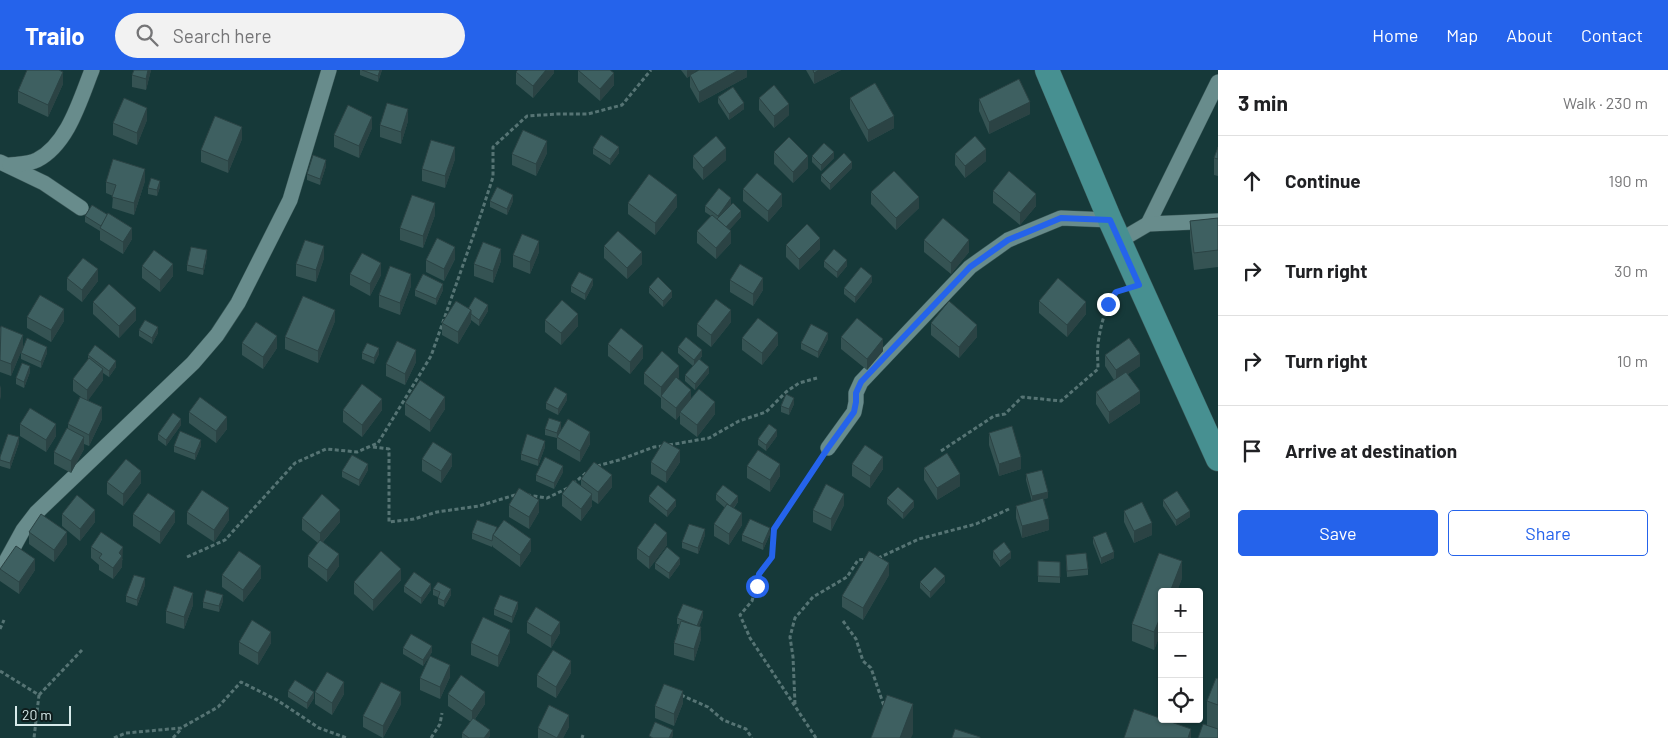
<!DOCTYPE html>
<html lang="en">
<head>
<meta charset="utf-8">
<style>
  body { margin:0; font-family:Barlow,sans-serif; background:#f2f2f2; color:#202124 }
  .controls { position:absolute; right:15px; bottom:15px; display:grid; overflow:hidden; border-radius:5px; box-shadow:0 1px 4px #0004 }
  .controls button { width:45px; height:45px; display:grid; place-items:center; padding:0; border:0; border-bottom:1px solid #e0e0e0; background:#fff; color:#202124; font:25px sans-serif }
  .scale { position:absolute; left:15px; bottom:12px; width:56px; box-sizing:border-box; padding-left:5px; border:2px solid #d7eaea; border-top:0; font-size:14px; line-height:18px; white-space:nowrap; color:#d7eaea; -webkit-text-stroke:4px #0f1d1d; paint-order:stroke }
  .stop { position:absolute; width:15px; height:15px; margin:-11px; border:4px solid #2563eb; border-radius:50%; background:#fff }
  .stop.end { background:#2563eb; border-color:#fff; box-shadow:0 1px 5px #0008 }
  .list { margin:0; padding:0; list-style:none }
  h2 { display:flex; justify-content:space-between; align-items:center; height:65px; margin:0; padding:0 20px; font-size:21px }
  h2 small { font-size:16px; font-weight:400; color:#757577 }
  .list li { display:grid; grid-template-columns:32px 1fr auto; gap:15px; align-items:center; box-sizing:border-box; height:90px; padding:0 20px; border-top:1px solid #e0e0e0 }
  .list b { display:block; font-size:19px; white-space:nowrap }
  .list em { font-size:16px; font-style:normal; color:#757577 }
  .actions { display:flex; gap:10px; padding:15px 20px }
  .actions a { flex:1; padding:11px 0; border:1px solid #2563eb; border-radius:5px; text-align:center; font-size:18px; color:#2563eb }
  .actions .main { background:#2563eb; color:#fff }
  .icon { flex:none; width:28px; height:28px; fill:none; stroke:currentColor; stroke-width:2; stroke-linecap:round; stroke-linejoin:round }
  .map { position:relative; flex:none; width:1218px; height:668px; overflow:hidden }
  header { display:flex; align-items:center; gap:30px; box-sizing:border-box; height:70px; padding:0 25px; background:#2563eb; color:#fff }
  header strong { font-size:24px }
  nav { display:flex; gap:28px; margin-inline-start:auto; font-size:18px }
  .search { width:350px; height:45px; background:#f2f2f2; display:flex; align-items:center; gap:12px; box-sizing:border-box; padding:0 18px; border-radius:28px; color:#757577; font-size:19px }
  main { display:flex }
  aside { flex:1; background:#fff }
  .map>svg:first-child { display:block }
</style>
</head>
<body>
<header>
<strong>Trailo</strong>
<div class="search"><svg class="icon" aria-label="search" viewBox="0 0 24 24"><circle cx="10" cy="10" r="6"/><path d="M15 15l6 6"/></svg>Search here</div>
<nav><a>Home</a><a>Map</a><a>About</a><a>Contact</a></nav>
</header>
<main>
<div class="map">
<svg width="1218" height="668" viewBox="0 0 1218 668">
  <rect width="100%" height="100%" fill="#163939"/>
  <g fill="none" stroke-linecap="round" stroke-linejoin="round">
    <g stroke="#385555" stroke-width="16">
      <g id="street">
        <path d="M0,92l44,21 37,25"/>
        <path d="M10,95c9,-1 19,-1 27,-5 31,-16 43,-60 55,-90"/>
        <path d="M1148,154l70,-142"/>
        <path d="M1119,171l29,-17 70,-3"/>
        <path d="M828,378l26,-36 2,-10v-9l5,-11 109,-115 38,-27 53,-22 49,2"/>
        <path d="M0,502l23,-42 13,-17 157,-150 24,-28 21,-32 52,-103 39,-130"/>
      </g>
    </g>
    <g stroke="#385555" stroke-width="25">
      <path id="primary" d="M1047,0l63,150 108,239"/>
    </g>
    <g stroke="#567474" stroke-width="3" stroke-dasharray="4 2.5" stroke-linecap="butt">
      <path d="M669,375l40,-7 30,-17 27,-9 20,-20 13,-9 18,-5"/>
      <path d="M373,377l16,2v73l25,-3 23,-7 42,-6 39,-12"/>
      <path d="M941,381l53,-35 11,-2 17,-17 39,4 37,-32c0,-8 -1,-16 0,-24 1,-13 9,-50 22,-54"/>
      <path d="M597,396l22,-6 35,-13 9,-1"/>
      <path d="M573,414l13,-11"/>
      <path d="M527,425l20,3 21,-10"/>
      <path d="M187,487l38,-17 70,-77 31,-14 31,3 21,-9 53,-87 51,-145 11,-34v-30l34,-31 30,-2h31l34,-9 29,-35"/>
      <path d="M878,488l41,-19 57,-15 33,-15"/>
      <path d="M843,551l13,18 7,22 8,7 14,41"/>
      <path d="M0,559l4,-9"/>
      <path d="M0,601l39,24 -5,43"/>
      <path d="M39,625l43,-45"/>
      <path d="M681,625l27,12 15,13 23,9 6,9"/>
      <path d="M795,634l-2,-47 -3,-20 5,-19 18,-21 34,-20 11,-17 9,-1"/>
      <path d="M114,668l12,-5 55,-5 37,-21 23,-25 36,18 42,28 28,10"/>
      <path d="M173,668l8,-9"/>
      <path d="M431,668l9,-14 2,-11"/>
      <path d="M582,668l1,-3"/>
      <path d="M816,668l-66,-100 -10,-23 12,-14 7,-27 13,-17 2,-28 45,-68"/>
    </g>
    <use href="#street" stroke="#688c8c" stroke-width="15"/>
    <use href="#primary" stroke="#479091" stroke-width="24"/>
  </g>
  <g fill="#355353">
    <path d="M151,0l-5,20 -14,-3v-12z"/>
    <path d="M360,0h22l-4,12 -18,-7z"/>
    <path d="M554,0v3l-21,25 -17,-14v-12z"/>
    <path d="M578,0l36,15 -14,16 -22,-19z"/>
    <path d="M681,0h16l-5,4 55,-4v7l-48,26 -9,-16v-11l-3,2z"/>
    <path d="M806,0h35l-27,14z"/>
    <path d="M63,14l-15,33 -30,-14v-12z"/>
    <path d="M718,27l26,12 -15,11 -11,-17z"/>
    <path d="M759,28l30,17 -15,13 -15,-18z"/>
    <path d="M850,28l44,30 -26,14 -18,-33z"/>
    <path d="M979,29l51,15 -41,20 -10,-23z"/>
    <path d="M147,50l-10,25 -24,-10v-12z"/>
    <path d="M408,51l-7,23 -21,-7v-12z"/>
    <path d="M372,58l-13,30 -25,-11v-12z"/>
    <path d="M242,69l-14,34 -27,-11v-12z"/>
    <path d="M1218,77v29l-4,-1v-17z"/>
    <path d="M593,78l26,5 -9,12 -17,-11z"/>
    <path d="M774,82l34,16 -15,15 -19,-19z"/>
    <path d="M547,83l-11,23 -24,-11v-11z"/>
    <path d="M955,84l31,7 -21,17 -10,-13z"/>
    <path d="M693,86l33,4 -23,20 -10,-12z"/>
    <path d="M812,86l22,2 -13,13 -9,-9z"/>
    <path d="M455,89l-10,29 -23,-7v-12z"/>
    <path d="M326,96l-6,19 -13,-5v-6z"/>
    <path d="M852,98l-22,22 -9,-9v-6z"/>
    <path d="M145,111l-11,34 -22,-7 1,-12 -7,-3v-11z"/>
    <path d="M160,117l-3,9 -9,-2v-6z"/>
    <path d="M743,119l39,17 -14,16 -25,-21z"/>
    <path d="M993,121l43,15 -16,19 -27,-22z"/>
    <path d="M871,122l48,16 -23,22 -25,-26z"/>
    <path d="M490,131h23l-6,14 -17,-8z"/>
    <path d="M628,133l49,4 -22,28 -27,-21z"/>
    <path d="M731,134l-4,5 14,8 -12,13 2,13 -15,16 -19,-16v-12l14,-15 -6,-4v-6z"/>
    <path d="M108,145l24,24 -9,15 -23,-14v-9l-15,-9v-6z"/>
    <path d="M435,145l-12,33 -23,-8v-12z"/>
    <path d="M1218,148v49l-24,3 -4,-32v-17z"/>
    <path d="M924,170l45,12 -18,22 -27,-22z"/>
    <path d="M786,175l34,4 -21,21 -13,-13z"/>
    <path d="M604,176l38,18 -15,15 -23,-21z"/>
    <path d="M539,182l-9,22 -17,-7v-12z"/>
    <path d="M207,186l-4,19 -16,-4v-6z"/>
    <path d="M324,188l-8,24 -20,-6v-12z"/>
    <path d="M455,189l-11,22 -18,-9v-12z"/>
    <path d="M501,191l-8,22 -19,-7v-12z"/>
    <path d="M824,191l23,5 -10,12 -13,-11z"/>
    <path d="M142,196l31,10 -13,16 -18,-14z"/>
    <path d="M350,204l31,1 -11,21 -20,-11z"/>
    <path d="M67,208l31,3 -16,21 -15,-12z"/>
    <path d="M730,210l33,10 -10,16 -23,-14z"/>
    <path d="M872,212l-17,21 -11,-9v-6z"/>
    <path d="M593,215l-8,15 -14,-8v-6z"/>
    <path d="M411,216l-11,29 -21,-8v-12z"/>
    <path d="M649,217l23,10 -9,10 -14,-14z"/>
    <path d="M415,220h28l-7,15 -21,-9z"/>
    <path d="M1039,231l47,13 -19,23 -28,-24z"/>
    <path d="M93,232l43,18 -17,18 -26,-24z"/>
    <path d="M468,239l20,2 -9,15 -8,-6v2l-13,22 -16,-9v-12z"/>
    <path d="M27,247l37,4 -13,21 -24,-14z"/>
    <path d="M545,250l33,6 -17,19 -16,-13z"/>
    <path d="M335,251l-17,42 -33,-14v-12z"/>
    <path d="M731,252l-20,25 -14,-11v-12z"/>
    <path d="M931,253l46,14 -18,21 -28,-23z"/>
    <path d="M0,257l23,20 -12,29 -11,-4z"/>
    <path d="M139,260l19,3 -6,11 -13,-8z"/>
    <path d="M841,267l42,14 -16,19 -26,-21z"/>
    <path d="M742,268l36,7 -16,20 -20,-15z"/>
    <path d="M828,269l-10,19 -17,-9v-6z"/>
    <path d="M242,273l35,5 -14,21 -21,-14z"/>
    <path d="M608,274l35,14 -13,16 -22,-18z"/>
    <path d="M678,277l24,9 -2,3 9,14 -14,17 -10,-9v-6l8,-9 -15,-13z"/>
    <path d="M21,283h26l-6,15 -20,-9z"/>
    <path d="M362,283l17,1 -5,10 -12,-5z"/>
    <path d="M88,285l28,12 -7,10 -6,-4v7l-15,20 14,19 -13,27 -5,-2v5l-13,24 -17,-9v-12l14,-23v-5l13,-27 -8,-6v-12l15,-19z"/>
    <path d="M1105,285l35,11 -12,8 12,29 -31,21 -13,-20v-12l18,-12 -9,-14z"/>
    <path d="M416,292l-11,23 -19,-9v-12z"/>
    <path d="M30,302l-6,16 -8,-4v-6z"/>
    <path d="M644,303l35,4 -1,2 13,19 24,16 -18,23 -17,-13v-9l-4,5 -15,-12v-10l-17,-14z"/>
    <path d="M567,330l-9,15 -12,-6v-6z"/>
    <path d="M405,333l40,6 -15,23 -25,-17z"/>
    <path d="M794,334l-5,11 -8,-3v-6z"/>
    <path d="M343,340h39l-20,27 -19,-15z"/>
    <path d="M189,342l38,17 -11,14 -27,-20z"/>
    <path d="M20,354l36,12 -10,16 -26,-16z"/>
    <path d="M181,355l-15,21 -8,-6v-6z"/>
    <path d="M561,358l-3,8 32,8 -10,18 -23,-13v-11l-12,-3v-6z"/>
    <path d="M989,363l32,36 -22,7 -10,-31z"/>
    <path d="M777,366l-11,15 -8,-6v-6z"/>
    <path d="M19,373l-9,26 -10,-3v-9z"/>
    <path d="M174,376h27l-6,14 -21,-8z"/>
    <path d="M545,377l-7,19 -17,-6v-6z"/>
    <path d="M422,389l30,7 -11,17 -19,-12z"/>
    <path d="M651,392h29l-14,21 -15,-9z"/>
    <path d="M852,394l31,5 -13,19 -18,-12z"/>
    <path d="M747,396l33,10 -10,16 -23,-14z"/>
    <path d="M924,398l36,18 -23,14 -13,-20z"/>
    <path d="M368,400l-9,16 -17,-9v-6z"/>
    <path d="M563,402l-9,17 -18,-8v-6z"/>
    <path d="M1026,404l22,24 -4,1 5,31 -27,8 -6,-20v-12l16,-4 -6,-22z"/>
    <path d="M581,409l31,8 -14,17 -6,-4v6l-11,15 -19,-15v-12l19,-9z"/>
    <path d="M107,412l34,1 -18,23 -16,-12z"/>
    <path d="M716,424l22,8 -4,6 8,17 -13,20 -15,-9v-12l11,-16 -9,-8z"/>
    <path d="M649,426l27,10 -9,11 -18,-15z"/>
    <path d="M887,428l27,9 -11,12 -16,-15z"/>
    <path d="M1163,430l27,17 -14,9 -13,-20z"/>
    <path d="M509,435l30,7 -10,17 -20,-12z"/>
    <path d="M844,435l-13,26 -18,-9v-12z"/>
    <path d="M1124,441l28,24 -18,8 -10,-21z"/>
    <path d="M187,442l42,8 -15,22 -27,-18z"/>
    <path d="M62,444l33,8 -15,19 -18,-15z"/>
    <path d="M133,444l42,8 -15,22 -27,-18z"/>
    <path d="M302,448l38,4 -17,20 16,24 -12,16 -19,-15v-11l10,-13 -16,-13z"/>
    <path d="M497,460l34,21 -11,16 -27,-20v-2l-1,2 -20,-8v-6z"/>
    <path d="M29,462l38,12 -13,18 -25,-18z"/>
    <path d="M770,464l-7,16 -21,-9v-6z"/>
    <path d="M705,465l-7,19 -16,-6v-6z"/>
    <path d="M1093,467l21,21 -13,6 -8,-21z"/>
    <path d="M667,475l-18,24 -12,-10v-11z"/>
    <path d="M91,477l32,12 -1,1v7l-9,12 -14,-9v-5l-8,-7z"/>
    <path d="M993,481l18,7 -11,9 -7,-9z"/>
    <path d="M1066,485l22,14v6l-21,2z"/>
    <path d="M1038,491l22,1v21l-22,-1z"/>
    <path d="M655,493l25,1 -11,15 -14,-10z"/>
    <path d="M0,499l35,1 -16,24 -19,-13z"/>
    <path d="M222,505l39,3 -18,24 -21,-15z"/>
    <path d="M889,505l-26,45 -21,-13v-11z"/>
    <path d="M1182,508l-28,72 -22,-9v-17z"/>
    <path d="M401,510l-28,31 -19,-17v-12z"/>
    <path d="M920,512h25l-15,16 -10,-10z"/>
    <path d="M145,515l-8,21 -11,-4v-6z"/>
    <path d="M404,516l27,4 -10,14 -17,-12z"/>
    <path d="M433,519l18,6 -7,12 -6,-3v-7l-5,-2z"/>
    <path d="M223,531l-4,11 -16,-4v-6z"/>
    <path d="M193,535l-9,24 -18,-6v-12z"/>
    <path d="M518,538l-6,15 -18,-8v-6z"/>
    <path d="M703,547l-4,9 2,13 -7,22 -20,-6v-12l5,-19h-2v-6z"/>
    <path d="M527,552l33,11 -9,15 -24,-15z"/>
    <path d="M239,572l32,1 -13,22 -19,-11z"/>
    <path d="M510,572l-12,25 -27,-12v-12z"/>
    <path d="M403,578l29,4 -9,14 -20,-12z"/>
    <path d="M571,603l-15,25 -19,-11v-12z"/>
    <path d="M450,607l-10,22 -20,-9v-12z"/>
    <path d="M1218,609v59l-11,-13v-24z"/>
    <path d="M288,621l26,7 -7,11 -19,-12z"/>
    <path d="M315,622l29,2 -12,21 -17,-11z"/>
    <path d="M448,624l37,10 -10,15 15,17 -2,2h-26v-5l9,-11 -23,-16z"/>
    <path d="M683,633l-9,23 -19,-8v-12z"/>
    <path d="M401,634l-18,34 -20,-11v-11z"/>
    <path d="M569,657l-6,11h-25v-10z"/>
  </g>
  <g fill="#2b4344">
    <path d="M148,0h3l-5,20v-11z"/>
    <path d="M380,0h2l-4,12v-6z"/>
    <path d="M546,0h8v3l-21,25v-12z"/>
    <path d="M687,0h10l-10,8z"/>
    <path d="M738,0h9v7l-48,26v-11z"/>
    <path d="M819,0h22l-27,14v-11z"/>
    <path d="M63,2v12l-15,33v-12z"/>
    <path d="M614,3v12l-14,16v-12z"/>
    <path d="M1030,32v12l-41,20v-12z"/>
    <path d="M744,33v6l-15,11v-6z"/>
    <path d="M789,34v11l-15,13v-12z"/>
    <path d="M147,38v12l-10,25v-12z"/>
    <path d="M408,39v12l-7,23v-12z"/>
    <path d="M894,46v12l-26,14v-12z"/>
    <path d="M372,47v11l-13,30v-12z"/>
    <path d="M242,57v12l-14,34v-12z"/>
    <path d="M547,71v12l-11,23v-12z"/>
    <path d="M455,77v12l-10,29v-12z"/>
    <path d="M619,77v6l-9,12v-6z"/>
    <path d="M726,78v12l-23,20v-12z"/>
    <path d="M986,79v12l-21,17v-12z"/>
    <path d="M834,82v6l-13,13v-6z"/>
    <path d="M808,86v12l-15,15v-11z"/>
    <path d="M326,90v6l-6,19v-6z"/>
    <path d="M852,92v6l-22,22v-6z"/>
    <path d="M145,99v12l-11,34v-12z"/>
    <path d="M160,111v6l-3,9v-6z"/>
    <path d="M782,124v12l-14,16v-11z"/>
    <path d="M1036,124v12l-16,19v-12z"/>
    <path d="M513,125v6l-6,14v-6z"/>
    <path d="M677,125v12l-22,28v-12z"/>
    <path d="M919,127v11l-23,22v-12z"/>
    <path d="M731,128v6l-13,16v-4z"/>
    <path d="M435,133v12l-12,33v-12z"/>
    <path d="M741,141v6l-15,17v-7z"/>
    <path d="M132,158v11l-9,15v-12z"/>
    <path d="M731,161v12l-15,16v-11z"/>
    <path d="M820,168v11l-21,21v-11z"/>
    <path d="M969,170v12l-18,22v-11z"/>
    <path d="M539,171v11l-9,22v-12z"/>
    <path d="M324,176v12l-8,24v-12z"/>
    <path d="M455,177v12l-11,22v-12z"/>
    <path d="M501,179v12l-8,22v-12z"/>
    <path d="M207,180v6l-4,19v-6z"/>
    <path d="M642,182v12l-15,15v-11z"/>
    <path d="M847,190v6l-10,12v-6z"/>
    <path d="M381,193v12l-11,21v-12z"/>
    <path d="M173,194v12l-13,16v-12z"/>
    <path d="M98,199v12l-16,21v-12z"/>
    <path d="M411,204v12l-11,29v-12z"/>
    <path d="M872,206v6l-17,21v-6z"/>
    <path d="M763,208v12l-10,16v-12z"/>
    <path d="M593,209v6l-8,15v-6z"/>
    <path d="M443,214v6l-7,15v-6z"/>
    <path d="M672,221v6l-9,10v-6z"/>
    <path d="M1086,232v12l-19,23v-12z"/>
    <path d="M488,235v6l-9,15v-6z"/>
    <path d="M136,238v12l-17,18v-12z"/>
    <path d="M64,239v12l-13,21v-12z"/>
    <path d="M335,240v11l-17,42v-12z"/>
    <path d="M471,240v12l-13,22v-12z"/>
    <path d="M731,240v12l-20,25v-12z"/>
    <path d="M578,244v12l-17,19v-12z"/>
    <path d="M977,255v12l-18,21v-11z"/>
    <path d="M158,257v6l-6,11v-6z"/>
    <path d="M778,263v12l-16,20v-12z"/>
    <path d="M828,263v6l-10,19v-6z"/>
    <path d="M23,265v12l-12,29v-12z"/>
    <path d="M277,266v12l-14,21v-12z"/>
    <path d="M883,269v12l-16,19v-11z"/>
    <path d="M643,276v12l-13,16v-12z"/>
    <path d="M47,277v6l-6,15v-6z"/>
    <path d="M379,278v6l-5,10v-6z"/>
    <path d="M416,280v12l-11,23v-11z"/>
    <path d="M702,280v6l-8,10v-6z"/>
    <path d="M1140,284v12l-24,16v-12z"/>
    <path d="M116,291v6l-7,10v-6z"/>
    <path d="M30,296v6l-6,16v-6z"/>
    <path d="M679,296v11l-16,20 -2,-1v3v-12z"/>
    <path d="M709,297v6l-14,17v-6z"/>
    <path d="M103,299v11l-16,22v-12z"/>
    <path d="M1,315v12l-1,3v-12z"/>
    <path d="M691,320v12l-11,10v3l-4,5v-12z"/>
    <path d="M1140,321v12l-31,21v-12z"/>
    <path d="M567,324v6l-9,15v-6z"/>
    <path d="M445,327v12l-15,23v-12z"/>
    <path d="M794,328v6l-5,11v-6z"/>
    <path d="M382,329v11l-20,27v-12z"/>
    <path d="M715,332v12l-18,23v-12z"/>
    <path d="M102,337v12l-13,27v-11z"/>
    <path d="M227,347v12l-11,14v-12z"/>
    <path d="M181,349v6l-15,21v-6z"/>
    <path d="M561,352v6l-4,11v-6z"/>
    <path d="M56,354v12l-10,16v-12z"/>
    <path d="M777,360v6l-11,15v-6z"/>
    <path d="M590,362v12l-10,18v-11z"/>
    <path d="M19,367v6l-9,26v-6z"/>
    <path d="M84,367v12l-13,24v-12z"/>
    <path d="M201,370v6l-6,14v-6z"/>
    <path d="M545,371v6l-7,19v-6z"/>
    <path d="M680,380v12l-14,21v-11z"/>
    <path d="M452,384v12l-11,17v-12z"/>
    <path d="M883,387v12l-13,19v-12z"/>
    <path d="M1021,387v12l-22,7v-12z"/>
    <path d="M368,394v6l-9,16v-6z"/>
    <path d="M780,394v12l-10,16v-12z"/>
    <path d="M563,396v6l-9,17v-6z"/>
    <path d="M141,401v12l-18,23v-12z"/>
    <path d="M960,404v12l-23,14v-12z"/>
    <path d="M612,405v12l-14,17v-12z"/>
    <path d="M1048,422v6l-16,4v-6z"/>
    <path d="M592,424v12l-11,15v-12z"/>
    <path d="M844,424v11l-13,26v-12z"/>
    <path d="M738,426v6l-8,10v-6z"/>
    <path d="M539,430v12l-10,17v-12z"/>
    <path d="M676,430v6l-9,11v-6z"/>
    <path d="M914,431v6l-11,12v-6z"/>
    <path d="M229,438v12l-15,22v-12z"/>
    <path d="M95,440v12l-15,19v-12z"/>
    <path d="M340,440v12l-20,23v-12z"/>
    <path d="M175,441v11l-15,22v-12z"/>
    <path d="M1190,441v6l-14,9v-6z"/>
    <path d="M742,443v12l-13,20v-11z"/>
    <path d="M1049,449v11l-27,8v-12z"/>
    <path d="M1152,453v12l-18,8v-12z"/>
    <path d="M770,458v6l-7,16v-6z"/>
    <path d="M705,459v6l-7,19v-6z"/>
    <path d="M67,462v12l-13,18v-12z"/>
    <path d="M667,463v12l-18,24v-12z"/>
    <path d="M531,469v12l-11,16v-12z"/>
    <path d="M123,477l-1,20 -9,12v-11l6,-15z"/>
    <path d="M1011,482v6l-11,9v-6z"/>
    <path d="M1114,482v6l-13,6v-6z"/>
    <path d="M339,484v12l-12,16v-12z"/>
    <path d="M680,488v6l-11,15v-6z"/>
    <path d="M35,489v11l-16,24v-12z"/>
    <path d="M1182,491v17l-5,14h-7z"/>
    <path d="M889,493v12l-26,45v-12z"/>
    <path d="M261,496v12l-18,24v-12z"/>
    <path d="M401,499v11l-28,31v-11z"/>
    <path d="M945,506v6l-15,16v-6z"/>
    <path d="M145,508v7l-8,21v-6z"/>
    <path d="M431,514v6l-10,14v-6z"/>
    <path d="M451,519v6l-7,12v-6z"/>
    <path d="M193,523v12l-9,24v-12z"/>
    <path d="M223,525v6l-4,11v-6z"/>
    <path d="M518,532v6l-6,15v-6z"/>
    <path d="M703,541v6l-6,15v-6z"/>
    <path d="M1162,543v17l-8,20v-18z"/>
    <path d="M560,552v11l-9,15v-12z"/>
    <path d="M701,557v12l-7,22v-12z"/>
    <path d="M510,560v12l-12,25v-11z"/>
    <path d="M271,562v11l-13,22v-12z"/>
    <path d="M432,576v6l-9,14v-6z"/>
    <path d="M571,591v12l-15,25v-11z"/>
    <path d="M450,595v12l-10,22v-12z"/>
    <path d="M344,612v12l-12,21v-12z"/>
    <path d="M683,621v12l-9,23v-12z"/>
    <path d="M314,622v6l-7,11v-6z"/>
    <path d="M401,622v12l-18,34v-12z"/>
    <path d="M485,622v12l-13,19v-12z"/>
    <path d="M913,634v30l-2,4h-11z"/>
    <path d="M569,645v12l-6,11h-6z"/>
    <path d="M1191,659v9h-3z"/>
    <path d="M490,660v6l-2,2h-4z"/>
    <path d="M673,660v6l-1,2h-3z"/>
  </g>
  <g fill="#3e6061" stroke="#2b4344">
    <path d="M27,0h32l4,2 -15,33 -30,-14z"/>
    <path d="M134,0h14l-2,9 -14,-4z"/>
    <path d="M362,0h18l-2,6z"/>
    <path d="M518,0h28l-13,16 -17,-14z"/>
    <path d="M578,0h32l4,3 -14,16z"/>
    <path d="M699,0h39l-39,22 -9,-17z"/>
    <path d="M813,0h6l-5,3z"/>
    <path d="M1019,9l11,23 -41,20 -10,-23z"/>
    <path d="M875,13l19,33 -26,14 -18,-32z"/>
    <path d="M774,15l15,19 -15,12 -15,-18z"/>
    <path d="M733,17l11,16 -15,11 -11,-17z"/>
    <path d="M124,28l23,10 -10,25 -24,-10z"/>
    <path d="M387,33l21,6 -7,23 -21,-7z"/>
    <path d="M348,35l24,12 -13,29 -25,-11z"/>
    <path d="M215,46l27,11 -14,34 -27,-11z"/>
    <path d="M523,60l24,11 -11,23 -24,-10z"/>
    <path d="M601,65l18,12 -9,12 -17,-11z"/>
    <path d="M716,66l10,12 -23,20 -10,-12z"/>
    <path d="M975,66l11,13 -21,17 -10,-12z"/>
    <path d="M789,67l19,19 -15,16 -19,-20z"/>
    <path d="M431,70l24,7 -10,29 -23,-7z"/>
    <path d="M824,73l10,9 -13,13 -9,-9z"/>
    <path d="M1218,77v12l-4,-1z"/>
    <path d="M844,83l8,9 -22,22 -9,-9z"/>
    <path d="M313,85l13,5 -6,19 -13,-5z"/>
    <path d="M113,89l32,10 -11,34 -22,-6 4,-12 -10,-3z"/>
    <path d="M894,101l25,26 -23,21 -25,-26z"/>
    <path d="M1009,101l27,23 -16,19 -27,-22z"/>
    <path d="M757,103l25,21 -14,17 -25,-22z"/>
    <path d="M649,104l28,21 -22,28 -27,-20z"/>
    <path d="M151,108l9,3 -3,9 -9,-2z"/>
    <path d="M497,117l16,8 -6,14 -17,-8z"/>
    <path d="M719,118l12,10 -13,18 -13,-10z"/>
    <path d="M412,125l23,8 -12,33 -23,-8z"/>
    <path d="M733,133l8,8 -15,16 -9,-8z"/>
    <path d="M92,135l16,10 -7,11 -16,-10z"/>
    <path d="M108,143l24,15 -9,14 -23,-14z"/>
    <path d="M712,145l19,16 -15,17 -19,-17z"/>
    <path d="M943,148l26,22 -18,23 -27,-23z"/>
    <path d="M1218,148v32l-24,3 -4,-32z"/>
    <path d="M807,154l13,14 -21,21 -13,-14z"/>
    <path d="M618,161l24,21 -15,16 -23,-22z"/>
    <path d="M522,164l17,7 -9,21 -17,-7z"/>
    <path d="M437,168l18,9 -11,22 -18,-9z"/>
    <path d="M305,170l19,6 -8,24 -20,-6z"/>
    <path d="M483,172l18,7 -8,22 -19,-7z"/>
    <path d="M191,177l16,3 -4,19 -16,-4z"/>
    <path d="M834,179l13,11 -10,12 -13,-11z"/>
    <path d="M154,180l19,14 -13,16 -18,-14z"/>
    <path d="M362,183l19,10 -11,21 -20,-10z"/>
    <path d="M83,188l15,11 -16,21 -15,-12z"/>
    <path d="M740,194l23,14 -10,16 -23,-14z"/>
    <path d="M390,196l21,8 -11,29 -21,-8z"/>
    <path d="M861,197l11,9 -17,21 -11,-9z"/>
    <path d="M579,202l14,7 -8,15 -14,-8z"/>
    <path d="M423,204l20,10 -7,15 -21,-9z"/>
    <path d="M658,207l14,14 -9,10 -14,-14z"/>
    <path d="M1058,208l28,24 -19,23 -28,-24z"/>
    <path d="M109,214l27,24 -17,18 -26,-24z"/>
    <path d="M40,225l24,14 -13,21 -24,-13z"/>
    <path d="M303,226l32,14 -17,41 -33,-14z"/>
    <path d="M475,227l13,8 -9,15 -8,-6v-4l-3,-1z"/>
    <path d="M716,229l15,11 -20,25 -14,-11z"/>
    <path d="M562,230l16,14 -17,19 -16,-13z"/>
    <path d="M456,231l15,9 -13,22 -16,-9z"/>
    <path d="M949,231l28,24 -18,22 -28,-24z"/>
    <path d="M758,248l20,15 -16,20 -20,-15z"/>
    <path d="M857,248l26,21 -16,20 -26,-22z"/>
    <path d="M145,250l13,7 -6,11 -13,-8z"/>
    <path d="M256,252l21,14 -14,21 -21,-14z"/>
    <path d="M811,254l17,9 -10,19 -17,-9z"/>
    <path d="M1,256l22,9 -12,29 -11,-4z"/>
    <path d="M621,258l22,18 -13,16 -22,-18z"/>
    <path d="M686,267l16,13 -8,10 -16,-13z"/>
    <path d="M27,268l20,9 -6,15 -20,-9z"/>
    <path d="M1129,268l11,16 -24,16 -11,-15z"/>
    <path d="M397,271l19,9 -11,24 -19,-10z"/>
    <path d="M367,273l12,5 -5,10 -12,-5z"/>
    <path d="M95,275l21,16 -7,10 -21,-16z"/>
    <path d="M662,281l17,15 -18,21 -17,-14z"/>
    <path d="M89,288l14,11 -16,21 -14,-11z"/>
    <path d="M699,289l10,8 -14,17 -10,-9z"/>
    <path d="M22,293l8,3 -6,16 -8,-4z"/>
    <path d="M1126,302l14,19 -31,21 -13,-20z"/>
    <path d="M676,307l15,13 -15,18 -15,-12z"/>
    <path d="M420,310l25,17 -15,23 -25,-17z"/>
    <path d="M362,314l20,15 -20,26 -19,-15z"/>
    <path d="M555,317l12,7 -9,15 -12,-6z"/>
    <path d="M699,319l16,13 -18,23 -17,-13z"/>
    <path d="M786,324l8,4 -5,11 -8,-3z"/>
    <path d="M80,327l22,10 -13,28 -21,-11z"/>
    <path d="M200,327l27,20 -11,14 -27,-19z"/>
    <path d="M30,338l26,16 -10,16 -26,-16z"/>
    <path d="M173,343l8,6 -15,21 -8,-6z"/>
    <path d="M549,348l12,4 -4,11 -12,-4z"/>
    <path d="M568,349l22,13 -10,19 -23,-14z"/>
    <path d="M769,354l8,6 -11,15 -8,-6z"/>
    <path d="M1012,356l9,31 -22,7 -10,-31z"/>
    <path d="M67,358l17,9 -13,24 -17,-9z"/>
    <path d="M180,361l21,9 -6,14 -21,-8z"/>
    <path d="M8,364l11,3 -9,26 -10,-3v-3z"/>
    <path d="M527,364l18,7 -7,19 -17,-6z"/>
    <path d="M664,371l16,9 -14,22 -15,-10z"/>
    <path d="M433,372l19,12 -11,17 -19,-12z"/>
    <path d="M865,375l18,12 -13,19 -18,-12z"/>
    <path d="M758,380l22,14 -10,16 -23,-14z"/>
    <path d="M947,383l13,21 -23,14 -13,-20z"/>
    <path d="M352,385l16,9 -9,16 -17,-9z"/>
    <path d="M545,387l18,9 -9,17 -18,-8z"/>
    <path d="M126,389l15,12 -18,23 -16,-12z"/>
    <path d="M594,392l18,13 -14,17 -17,-13z"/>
    <path d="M1042,400l6,22 -16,4 -6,-22z"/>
    <path d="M573,410l19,14 -11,15 -19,-15z"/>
    <path d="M826,414l18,10 -13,25 -18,-9z"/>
    <path d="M658,415l18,15 -9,11 -18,-15z"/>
    <path d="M723,415l15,11 -8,10 -14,-12z"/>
    <path d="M898,417l16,14 -11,12 -16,-15z"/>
    <path d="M519,418l20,12 -10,17 -20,-12z"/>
    <path d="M202,420l27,18 -15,22 -27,-18z"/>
    <path d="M1177,421l13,20 -14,9 -13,-20z"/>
    <path d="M148,423l27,18 -15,21 -27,-18z"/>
    <path d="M322,424l18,16 -20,23 -18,-15z"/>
    <path d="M77,425l18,15 -15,19 -18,-15z"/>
    <path d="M1043,428l6,21 -27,7 -6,-20z"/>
    <path d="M1142,432l10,21 -18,8 -10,-20z"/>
    <path d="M727,434l15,9 -13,21 -15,-10z"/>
    <path d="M41,444l26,18 -13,18 -25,-18z"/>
    <path d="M750,449l20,9 -7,16 -21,-9z"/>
    <path d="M477,450l20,7 -2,5 -2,3 -1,6 -20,-8z"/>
    <path d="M504,450l27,19 -11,16 -27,-20z"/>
    <path d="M655,453l12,10 -18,24 -12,-9z"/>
    <path d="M689,454l16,5 -7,19 -16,-6z"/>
    <path d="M101,462l22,15 -4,6 3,3 -9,12 -14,-10 3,-4 -11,-7z"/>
    <path d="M1106,462l8,20 -13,6 -8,-21z"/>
    <path d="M320,470l19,14 -12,16 -19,-14z"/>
    <path d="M1004,472l7,10 -11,9 -7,-10z"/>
    <path d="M16,476l19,13 -16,23 -19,-13z"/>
    <path d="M667,477l13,11 -11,15 -14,-10z"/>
    <path d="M239,481l22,15 -18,24 -21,-15z"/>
    <path d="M381,481l20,18 -28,31 -19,-18z"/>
    <path d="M869,481l20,12 -26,45 -21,-12z"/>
    <path d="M1086,483l2,16 -21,2 -1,-16z"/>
    <path d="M1159,483l23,8 -12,31h-8v21l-8,19 -22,-8z"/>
    <path d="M1038,491l22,1v15l-22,-1z"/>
    <path d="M935,497l10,9 -15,16 -10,-10z"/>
    <path d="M414,502l17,12 -10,14 -17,-12z"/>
    <path d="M134,505l11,3 -8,22 -11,-4z"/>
    <path d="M438,512l13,7 -7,12 -6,-3 2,-6 -7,-3z"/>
    <path d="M174,516l19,7 -9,24 -18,-6z"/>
    <path d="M206,520l17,5 -4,11 -16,-4z"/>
    <path d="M500,525l18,7 -6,15 -18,-8z"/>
    <path d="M683,534l20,7 -6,15 -20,-8z"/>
    <path d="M536,537l24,15 -9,14 -24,-14z"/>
    <path d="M483,547l27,13 -12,26 -27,-13z"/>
    <path d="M252,550l19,12 -13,21 -19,-11z"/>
    <path d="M681,551l20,6 -7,22 -20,-6z"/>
    <path d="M411,564l21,12 -9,14 -20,-12z"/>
    <path d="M553,580l18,11 -15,26 -19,-12z"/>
    <path d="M430,586l20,9 -10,22 -20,-9z"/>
    <path d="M327,602l17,10 -12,21 -17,-11z"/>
    <path d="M461,605l24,17 -13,19 -24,-17z"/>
    <path d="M1216,608l2,1v26l-11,-4z"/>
    <path d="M295,610l19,12 -7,11 -19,-12z"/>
    <path d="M381,612l20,10 -18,34 -20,-10z"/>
    <path d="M664,614l19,7 -9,23 -19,-8z"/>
    <path d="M887,625l26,9 -13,34h-29z"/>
    <path d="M549,635l20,10 -12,23 -19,-10z"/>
    <path d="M1134,639l57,20 -3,9h-64z"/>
    <path d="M473,648l17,12 -6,8h-15l-7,-5z"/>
    <path d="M655,652l18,8 -4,8h-16l-4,-2z"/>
    <path d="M1203,654l15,5v9h-20z"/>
    <path d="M955,659l25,8v1h-28z"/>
  </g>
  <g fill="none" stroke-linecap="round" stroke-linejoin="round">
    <path stroke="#2563eb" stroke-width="6" d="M757,516l2,-12 13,-17 2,-28 54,-81 26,-36 2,-10v-9l5,-11 109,-115 38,-27 53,-22 49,2 29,65 -23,7 -8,12"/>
  </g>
</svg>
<div class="controls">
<button>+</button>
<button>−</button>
<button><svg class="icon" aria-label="locate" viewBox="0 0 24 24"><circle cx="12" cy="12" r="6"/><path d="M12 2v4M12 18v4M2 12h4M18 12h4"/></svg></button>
</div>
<div class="scale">20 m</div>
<div class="stop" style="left:757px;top:516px"></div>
<div class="stop end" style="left:1108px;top:234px"></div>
</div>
<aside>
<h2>3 min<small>Walk · 230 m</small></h2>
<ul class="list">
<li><svg class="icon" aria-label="ahead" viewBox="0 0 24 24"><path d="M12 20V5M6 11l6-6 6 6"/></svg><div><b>Continue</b></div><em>190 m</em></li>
<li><svg class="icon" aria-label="right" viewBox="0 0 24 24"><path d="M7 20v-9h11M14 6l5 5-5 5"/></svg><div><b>Turn right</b></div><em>30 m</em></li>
<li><svg class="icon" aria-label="right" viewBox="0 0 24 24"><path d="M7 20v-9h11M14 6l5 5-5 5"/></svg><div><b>Turn right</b></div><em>10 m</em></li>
<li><svg class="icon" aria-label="arrive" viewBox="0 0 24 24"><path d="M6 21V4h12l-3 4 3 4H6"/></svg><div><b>Arrive at destination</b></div></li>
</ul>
<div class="actions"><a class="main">Save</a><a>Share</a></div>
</aside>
</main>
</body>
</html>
